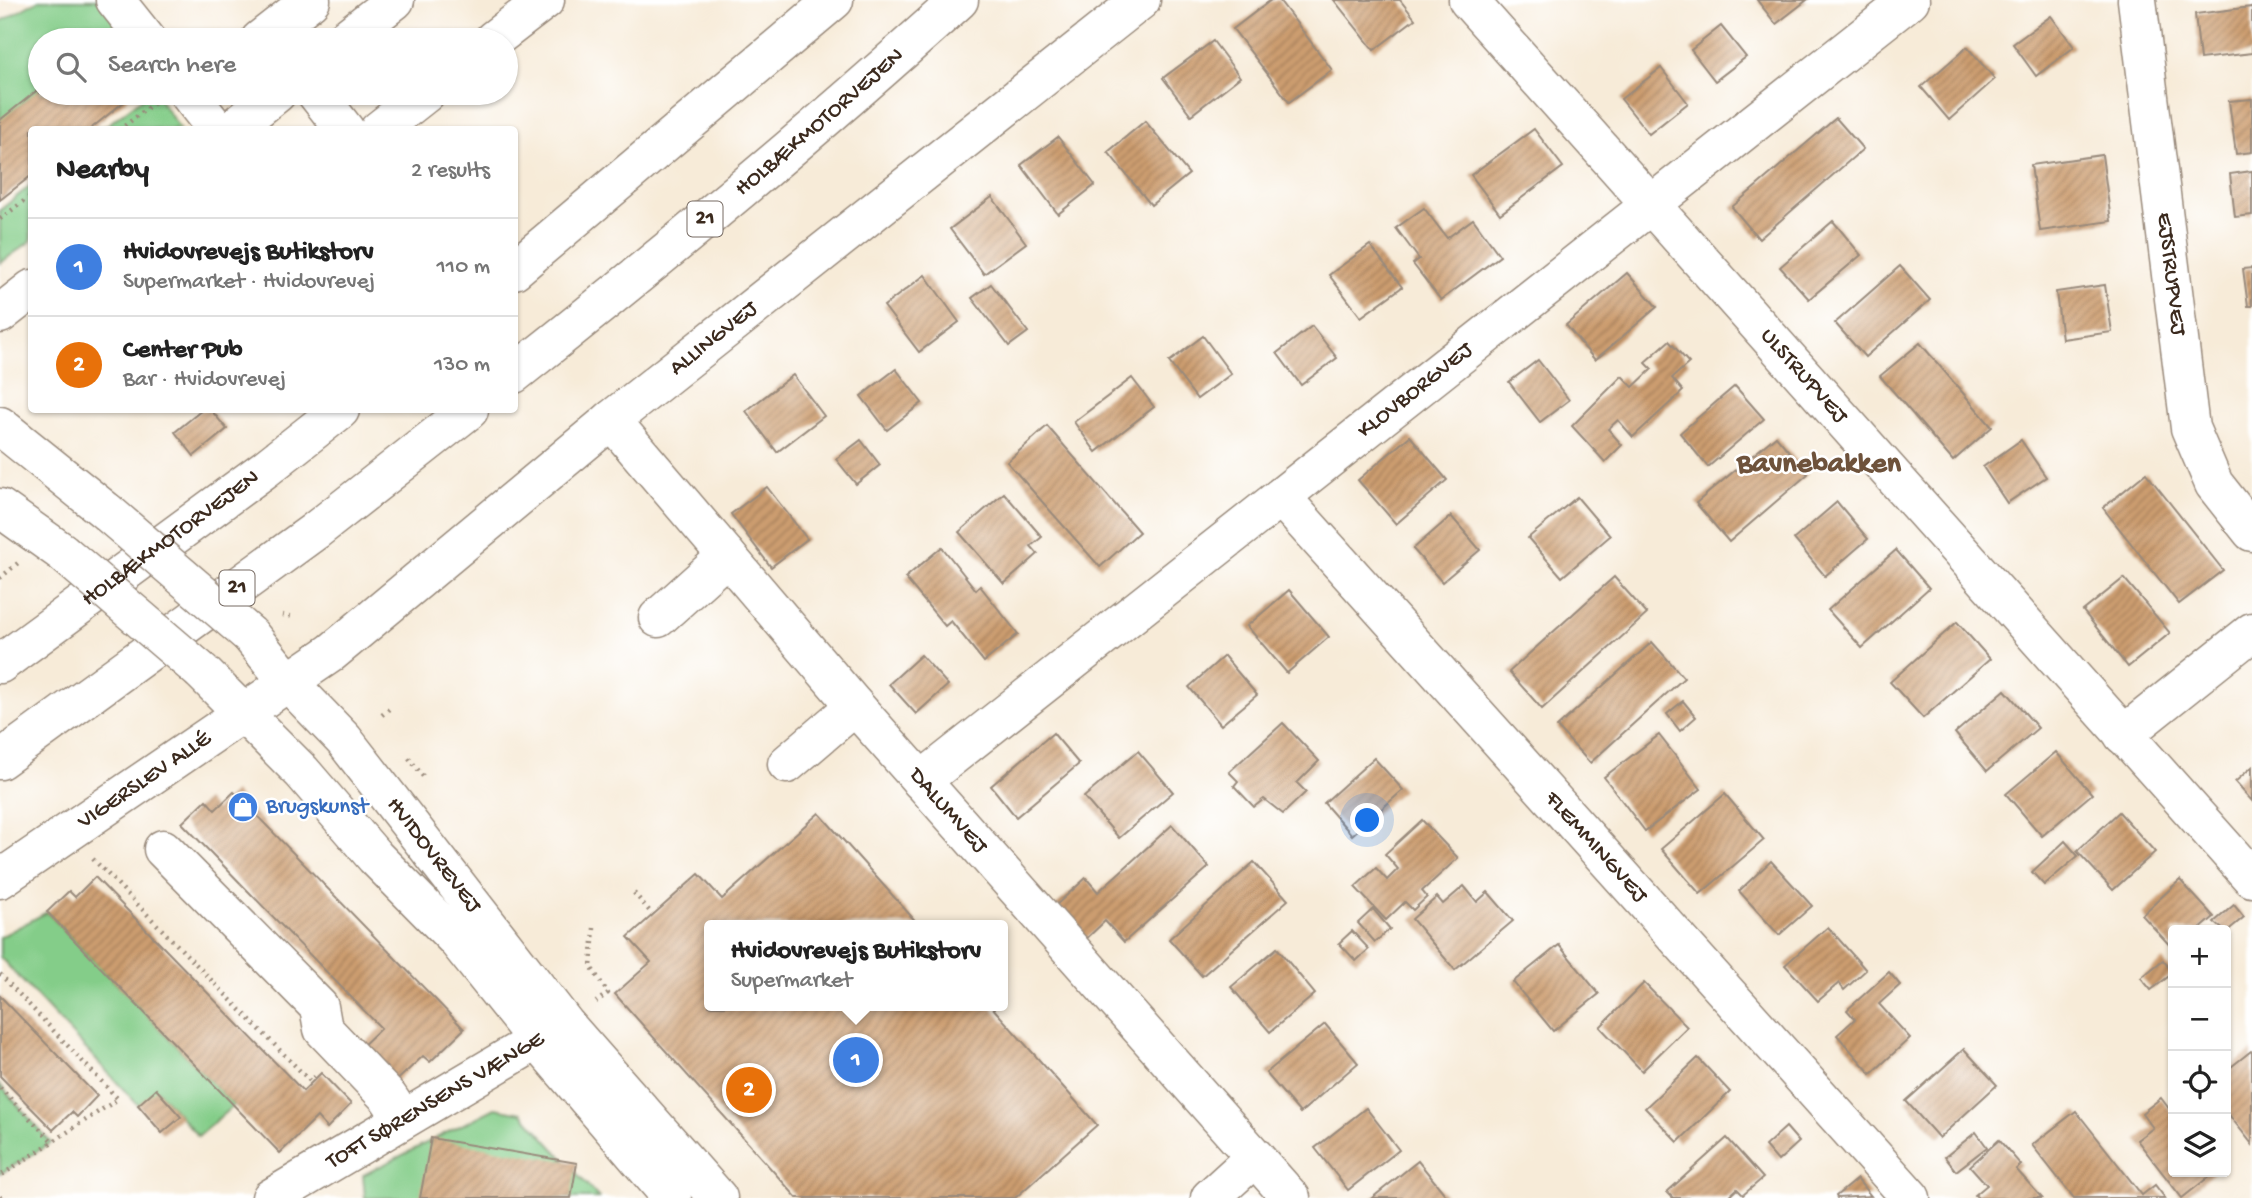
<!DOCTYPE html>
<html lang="en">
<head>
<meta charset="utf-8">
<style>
  body { margin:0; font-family:"Gochi Hand",sans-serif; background:#f6f6f6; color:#222 }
  .controls { position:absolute; right:21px; bottom:21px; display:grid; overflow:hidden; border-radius:7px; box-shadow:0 2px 5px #0004 }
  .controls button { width:63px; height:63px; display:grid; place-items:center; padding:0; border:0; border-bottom:2px solid #e0e0e0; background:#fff; color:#222; font:35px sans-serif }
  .you { position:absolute; left:1368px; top:821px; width:24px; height:24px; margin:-18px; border:5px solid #fff; border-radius:50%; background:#1a73e8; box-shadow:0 0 0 10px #1a73e833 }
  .badge { display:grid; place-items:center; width:46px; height:46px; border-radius:50%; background:#1f6fb2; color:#fff; font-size:23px; font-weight:700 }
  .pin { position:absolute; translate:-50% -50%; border:4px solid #fff; box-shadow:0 2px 7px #0006 }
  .popup { position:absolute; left:704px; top:920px; width:304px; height:91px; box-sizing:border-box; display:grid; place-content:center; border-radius:7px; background:#fff; filter:drop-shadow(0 2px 5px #0005); font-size:23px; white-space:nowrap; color:#767676 }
  .popup b { font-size:26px; color:#222 }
  .popup::after { content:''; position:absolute; left:50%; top:100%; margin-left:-14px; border:14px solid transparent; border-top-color:#fff }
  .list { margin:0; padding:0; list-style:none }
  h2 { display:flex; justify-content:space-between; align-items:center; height:91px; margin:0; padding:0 28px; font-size:30px }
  h2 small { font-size:23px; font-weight:400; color:#767676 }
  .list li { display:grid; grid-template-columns:46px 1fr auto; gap:21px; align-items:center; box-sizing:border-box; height:98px; padding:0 28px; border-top:2px solid #e0e0e0 }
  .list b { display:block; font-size:26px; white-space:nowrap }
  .list p { margin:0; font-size:23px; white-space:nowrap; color:#767676 }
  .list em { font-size:23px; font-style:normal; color:#767676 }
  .icon { flex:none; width:38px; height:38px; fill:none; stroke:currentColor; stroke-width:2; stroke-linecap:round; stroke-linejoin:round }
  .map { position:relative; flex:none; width:2252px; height:1198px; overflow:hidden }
  .search { position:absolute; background:#fff; box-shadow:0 2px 5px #0004; left:28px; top:28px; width:490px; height:77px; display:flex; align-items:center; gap:18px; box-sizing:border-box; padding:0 24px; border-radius:38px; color:#767676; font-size:26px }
  .panel { position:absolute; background:#fff; box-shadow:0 2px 5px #0004; left:28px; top:126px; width:490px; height:287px; border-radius:7px }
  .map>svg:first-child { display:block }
</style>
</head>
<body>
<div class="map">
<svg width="2252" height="1198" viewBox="0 0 2252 1198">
  <defs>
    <pattern id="building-hatch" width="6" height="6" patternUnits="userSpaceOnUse" patternTransform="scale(1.75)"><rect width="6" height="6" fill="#cc9d70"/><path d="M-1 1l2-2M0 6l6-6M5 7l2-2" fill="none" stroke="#a7805b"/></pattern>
  </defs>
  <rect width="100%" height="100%" fill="#fff"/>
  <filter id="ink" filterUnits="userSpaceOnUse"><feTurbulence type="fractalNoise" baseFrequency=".0143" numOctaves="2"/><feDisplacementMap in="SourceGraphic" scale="14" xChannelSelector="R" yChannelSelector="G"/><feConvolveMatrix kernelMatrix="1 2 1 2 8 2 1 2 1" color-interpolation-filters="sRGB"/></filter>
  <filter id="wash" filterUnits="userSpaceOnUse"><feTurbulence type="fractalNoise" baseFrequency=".00686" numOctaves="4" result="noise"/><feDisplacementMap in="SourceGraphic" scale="28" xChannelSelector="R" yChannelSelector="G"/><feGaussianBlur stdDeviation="1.57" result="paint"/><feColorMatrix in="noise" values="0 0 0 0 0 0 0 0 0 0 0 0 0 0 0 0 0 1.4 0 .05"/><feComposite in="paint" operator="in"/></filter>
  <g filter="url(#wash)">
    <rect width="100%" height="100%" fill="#f7ebd8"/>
    <g fill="#84cd89" stroke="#607c54" stroke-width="2">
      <path d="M39,0h76l19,25 -18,15h-76v53h9l-49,38v-109z"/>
      <path d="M149,93h6l25,36h-78z"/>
      <path d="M31,185v56l-31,22v-53z"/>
      <path d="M47,912l187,193 -36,31 -41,-46 -19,15 -138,-148v-20z"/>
      <path d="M0,1085l51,58 -51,31z"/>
      <path d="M495,1108l27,5 77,85h-234l-2,-23z"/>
    </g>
    <g id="blocks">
      <g fill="url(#building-hatch)">
        <path d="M1271,0h8l53,70 -43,32 -56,-73z"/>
        <path d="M1334,0h66l15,19 -41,31z"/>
        <path d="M1757,0h50l-31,24z"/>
        <path d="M2252,7v46l-52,6 -5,-45z"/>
        <path d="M2051,16l23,31 -38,29 -23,-32z"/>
        <path d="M1721,26l25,31 -31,24 -24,-31z"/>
        <path d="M1213,41l27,36 -49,38 -28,-37z"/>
        <path d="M1967,47l28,32 -46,41 -28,-33z"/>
        <path d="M1661,68l27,35 -39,31 -28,-35z"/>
        <path d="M40,88v5h95l-46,37h-57v45l-32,25v-80z"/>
        <path d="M2252,99v53l-16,2 -7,-53z"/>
        <path d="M1836,118l27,31 -104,90 -27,-32z"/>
        <path d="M1145,121l44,53 -38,31 -43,-53z"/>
        <path d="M1534,129l29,38 -63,47 -29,-39z"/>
        <path d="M1058,137l37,48 -37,29 -37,-49z"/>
        <path d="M2102,155l9,66 -71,10 -9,-66z"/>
        <path d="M2252,171v44l-17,2 -5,-43z"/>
        <path d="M992,197l34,46 -42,31 -34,-45z"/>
        <path d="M1424,208l23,30 26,-19 27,37 -59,44 -28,-36 6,-5 -23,-31z"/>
        <path d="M1833,221l28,34 -52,44 -29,-32z"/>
        <path d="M1370,245l32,42 -41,30 -32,-42z"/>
        <path d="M1900,266l30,34 -65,57 -30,-34z"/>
        <path d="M2252,268v38h-4l-5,-37z"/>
        <path d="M1627,273l30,34 -62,53 -29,-35z"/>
        <path d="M925,275l34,47 -40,30 -35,-46z"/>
        <path d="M991,284l37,48 -19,14 -37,-48z"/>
        <path d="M2105,285l7,47 -50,7 -6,-47z"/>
        <path d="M1312,326l25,32 -36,27 -24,-32z"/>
        <path d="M1203,336l28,38 -34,25 -28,-37z"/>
        <path d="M1669,341l20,22 -17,15 11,13 -50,46 -15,-17 -10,9 14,16 -17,17 -33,-36 50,-50 11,11 19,-18 -7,-7z"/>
        <path d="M1920,343l72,84 -39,34 -73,-85z"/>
        <path d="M1538,360l31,40 -29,22 -31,-40z"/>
        <path d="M896,369l26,34 -35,27 -26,-34z"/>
        <path d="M793,375l31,41 -47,36 -31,-41z"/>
        <path d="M1132,378l22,29 -58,45 -22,-30z"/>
        <path d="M1735,386l29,33 -56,48 -28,-34z"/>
        <path d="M202,410h9l16,19 -33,27 -19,-24z"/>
        <path d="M1047,426l92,106 -39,35 -93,-105z"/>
        <path d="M1410,436l37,44 -51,44 -38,-44z"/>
        <path d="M1776,436l32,38 -79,68 -33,-39z"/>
        <path d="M861,440l19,25 -24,19 -20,-25z"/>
        <path d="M2021,440l25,37 -39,26 -24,-36z"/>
        <path d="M2146,473l77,97 -44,34 -76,-96z"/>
        <path d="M767,487l40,52 -36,28 -40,-53z"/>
        <path d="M1004,493l38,44 -11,9 7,8 -34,30 -45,-52z"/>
        <path d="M1577,497l33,39 -48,41 -34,-39z"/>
        <path d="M1837,502l31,37 -43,37 -31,-37z"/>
        <path d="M1451,516l29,34 -38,32 -29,-33z"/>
        <path d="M942,547l34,43 4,-4 38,48 -34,28 -33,-41 -6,5 -40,-48z"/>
        <path d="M1896,550l33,38 -67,60 -34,-38z"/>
        <path d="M1614,577l33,37 -105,95 -33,-37z"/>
        <path d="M2124,578l46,55 -42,34 -45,-56z"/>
        <path d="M1289,590l40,47 -42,36 -40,-47z"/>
        <path d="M1957,622l33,37 -67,59 -33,-36z"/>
        <path d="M1652,642l32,36 -94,85 -33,-36z"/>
        <path d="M921,655l27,30 -32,29 -27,-30z"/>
        <path d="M1224,656l33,39 -36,30 -32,-38z"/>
        <path d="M2005,690l33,38 -51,43 -32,-38z"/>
        <path d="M1683,701l13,16 -16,14 -13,-17z"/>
        <path d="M1283,723l36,38 -22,22 9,9 -23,22 -19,-15 -10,8 -20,-21 4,-5 -9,-9z"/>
        <path d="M1053,733l26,31 -63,53 -25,-31z"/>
        <path d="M1659,735l42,54 -56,42 -41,-54z"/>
        <path d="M1138,751l35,41 -54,46 -35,-41z"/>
        <path d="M2056,752l36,42 -50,42 -36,-42z"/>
        <path d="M1374,758l29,32 -51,45 -28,-32z"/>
        <path d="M2252,767v34l-17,-19z"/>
        <path d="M234,792l230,237 -34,33 -7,-6 -32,30 -34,-35 24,-23 -199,-205 24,-23 9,10z"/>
        <path d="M1725,794l39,46 -64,54 -39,-45z"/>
        <path d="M2119,812l36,40 -42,38 -36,-39z"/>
        <path d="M819,813l100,112h-210v81h282l106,119 -82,73h-218l-182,-204 36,-32 -23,-25 71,-63 23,25z"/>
        <path d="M1422,820l36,38 -36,33 5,6 -14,13 -8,-8 -19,18 -31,-33 21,-19 11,12 11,-11 -13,-15z"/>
        <path d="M1172,825l37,42 -85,75 -19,-21 -19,18 -30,-34 30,-27 12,14z"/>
        <path d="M2065,841l13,15 -34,29 -12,-13z"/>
        <path d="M1771,861l41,45 -33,29 -40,-44z"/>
        <path d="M1254,862l34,38 -86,76 -33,-37z"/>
        <path d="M95,877l208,214 18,-18 30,31 -24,24 -10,-11 -37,36 -233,-241 22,-21 6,6z"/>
        <path d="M2180,880l34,37 -15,13h-26v19l-31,-34z"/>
        <path d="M1464,886l13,16 11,-10 25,29 -58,49 -43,-51 25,-22 6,7z"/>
        <path d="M2234,905l10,12 -18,15 -12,-10z"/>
        <path d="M1373,909l17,20 -15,13 -17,-19z"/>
        <path d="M1828,927l38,43 -22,20 -5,-7 -21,18 -33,-36z"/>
        <path d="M1352,931l17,18 -13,12 -17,-18z"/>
        <path d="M1559,945l40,49 -46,37 -40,-49z"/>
        <path d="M1277,948l38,46 -45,38 -39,-45z"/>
        <path d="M2163,960l10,13 -22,17 -10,-12z"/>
        <path d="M1889,972l11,13 -21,19 31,34 -39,36 -34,-39 18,-16 -8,-9z"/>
        <path d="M1644,983l43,44 -45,44 -42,-44z"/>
        <path d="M0,996l97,100 -20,21 -5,-5 -19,18 -53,-54z"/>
        <path d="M1325,1024l33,39 -58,50 -34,-40z"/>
        <path d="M1964,1049l33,36 -58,53 -33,-37z"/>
        <path d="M2251,1051l1,1v92l-26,-33v-40z"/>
        <path d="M1698,1058l32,34 -52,50 -33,-34z"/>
        <path d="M156,1089l25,28 -19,16 -24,-28z"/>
        <path d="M2161,1098l12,16v58h42l-33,26 -45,-58 16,-12 -11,-15z"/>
        <path d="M1366,1108l33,42 -51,40 -33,-42z"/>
        <path d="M2076,1111l66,84 13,-10 10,13h-91l-42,-53z"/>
        <path d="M1786,1127l13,15 -21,19 -13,-15z"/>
        <path d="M1976,1132l11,15 -31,24 -11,-14z"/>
        <path d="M431,1138l146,25 -6,35h-151z"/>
        <path d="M1727,1138l36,40 -20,17 -6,-6 -10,9h-54l-6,-6z"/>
        <path d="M1999,1140l22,25 -5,4 26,29h-64l-3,-3 12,-10 -17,-19z"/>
        <path d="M1418,1161l30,37h-76z"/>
        <path d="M1857,1179l14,17 -34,2 -1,-2z"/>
      </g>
    </g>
  </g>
  <g filter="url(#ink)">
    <use href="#blocks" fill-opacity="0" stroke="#998a7b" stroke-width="2"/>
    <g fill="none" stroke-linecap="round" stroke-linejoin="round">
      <g stroke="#998a7b" stroke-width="41">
        <g id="minor">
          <path d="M115,0l32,40"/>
          <path id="s1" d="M1468,0l784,878"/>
          <path id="s2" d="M2137,0l53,428 24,56 38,48"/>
          <path d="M260,40l51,-40"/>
          <path d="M344,40l51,-40"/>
          <path d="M493,40l52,-40"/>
          <path d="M188,93l29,37"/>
          <path d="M316,93l29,37"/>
          <path d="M231,130l46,-37"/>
          <path d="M379,130l47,-37"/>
          <path d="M0,314l32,-25"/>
          <path id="s3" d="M611,420l244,286 436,492"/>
          <path d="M0,426l107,86"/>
          <path id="s4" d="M1281,497l630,701"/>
          <path d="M0,508l62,44"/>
          <path d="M658,618l69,-62"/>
          <path id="s5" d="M250,635l39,48 55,57 221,284 153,174"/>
          <path d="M201,671l101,101 73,85 81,82 81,101 135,158"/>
          <path d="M2123,735l129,-103"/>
          <path d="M787,764l68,-58"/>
          <path id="s6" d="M921,781l989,-781"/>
          <path d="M163,849l156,158 4,22 65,68 15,22"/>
          <path id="s7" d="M0,879l331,-226 280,-233 530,-420"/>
          <path id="s8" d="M271,1198l287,-170"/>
          <path d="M1210,1198l45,-41"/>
        </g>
      </g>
      <g stroke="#998a7b" stroke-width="41">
        <g id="major">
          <path d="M514,270l320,-270"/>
          <path id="s9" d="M0,664l265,-195 75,-59"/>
        </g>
      </g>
      <g stroke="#998a7b" stroke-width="41">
        <g id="highway">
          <path id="s10" d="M514,374c152,-120 302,-244 445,-374"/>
          <path d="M0,760l315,-229 154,-121"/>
        </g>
      </g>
      <g stroke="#998a7b" stroke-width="4.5" stroke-dasharray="2 5" stroke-linecap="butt">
        <path d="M119,130l35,-27"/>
        <path d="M0,219l32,-24"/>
        <path d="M0,578l18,-15"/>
        <path d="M282,615l13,2"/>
        <path d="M382,715l7,-6"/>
        <path d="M409,758l16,21"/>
        <path d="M93,859l217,222 8,-7"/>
        <path d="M634,893l19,22"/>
        <path d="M594,928l-3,39 17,26 -12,9"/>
        <path d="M0,974l118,125 -118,77"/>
        <path d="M0,1088l53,54"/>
        <path d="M0,1196l1,2"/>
      </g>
      <use href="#minor" stroke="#fff" stroke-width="38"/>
      <use href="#major" stroke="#fff" stroke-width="38"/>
      <use href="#highway" stroke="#fff" stroke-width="38"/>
      <g stroke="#998a7b" stroke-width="41" stroke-linecap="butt">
        <g id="minor-bridge">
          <path d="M107,512l143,123"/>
          <path d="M62,552l139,119"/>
        </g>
      </g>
      <use href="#minor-bridge" stroke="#fff" stroke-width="38"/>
    </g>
  </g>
  <defs>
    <g id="shop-disc" transform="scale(1.575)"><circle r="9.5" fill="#3f7fe0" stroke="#fff"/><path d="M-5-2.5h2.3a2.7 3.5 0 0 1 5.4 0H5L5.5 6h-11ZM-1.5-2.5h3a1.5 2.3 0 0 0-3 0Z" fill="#fff"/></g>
  </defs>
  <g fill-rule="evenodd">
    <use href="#shop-disc" x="243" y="807"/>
  </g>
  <g text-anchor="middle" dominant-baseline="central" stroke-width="5" stroke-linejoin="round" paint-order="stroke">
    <g fill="#fff" stroke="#766a62" stroke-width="2">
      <rect x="687.5" y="201.5" width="35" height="35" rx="5"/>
      <rect x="219.5" y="570.5" width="35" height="35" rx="5"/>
    </g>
    <g font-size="21" font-weight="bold" fill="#3b2a1e">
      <text x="705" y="219">21</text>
      <text x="237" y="588">21</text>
    </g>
    <g font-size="23" fill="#3b2a1e" stroke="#fff">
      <text stroke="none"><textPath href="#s10" startOffset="396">HOLBÆKMOTORVEJEN</textPath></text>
      <text stroke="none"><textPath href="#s2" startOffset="276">EJSTRUPVEJ</textPath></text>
      <text stroke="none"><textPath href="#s7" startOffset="896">ALLINGVEJ</textPath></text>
      <text stroke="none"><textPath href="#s1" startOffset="504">ULSTRUPVEJ</textPath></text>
      <text stroke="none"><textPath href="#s6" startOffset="630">KLOVBORGVEJ</textPath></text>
      <text stroke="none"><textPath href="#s9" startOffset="212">HOLBÆKMOTORVEJEN</textPath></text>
      <text stroke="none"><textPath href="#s7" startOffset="175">VIGERSLEV ALLÉ</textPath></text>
      <text stroke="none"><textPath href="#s3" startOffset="516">DALUMVEJ</textPath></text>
      <text stroke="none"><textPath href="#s4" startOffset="471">FLEMMINGVEJ</textPath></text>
      <text stroke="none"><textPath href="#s5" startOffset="287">HVIDOVREVEJ</textPath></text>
      <text stroke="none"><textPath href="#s8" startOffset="191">TOFT SØRENSENS VÆNGE</textPath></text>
    </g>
    <g font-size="23" fill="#366cbe" stroke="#fff" text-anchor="start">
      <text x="266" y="807">Brugskunst</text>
    </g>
    <g font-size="30" font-weight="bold" fill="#6e523b" stroke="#fff">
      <text x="1819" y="465">Bavnebakken</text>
    </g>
  </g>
</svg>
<div class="controls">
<button>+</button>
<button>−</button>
<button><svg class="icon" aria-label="locate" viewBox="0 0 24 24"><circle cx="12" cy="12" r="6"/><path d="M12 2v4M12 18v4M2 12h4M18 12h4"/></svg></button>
<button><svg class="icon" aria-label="layers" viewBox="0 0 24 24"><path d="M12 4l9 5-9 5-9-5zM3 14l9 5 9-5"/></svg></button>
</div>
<div class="you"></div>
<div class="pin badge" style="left:856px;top:1060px;background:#3f7fe0">1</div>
<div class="popup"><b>Hvidovrevejs Butikstorv</b>Supermarket</div>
<div class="pin badge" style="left:749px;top:1090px;background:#e8710a">2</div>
<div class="search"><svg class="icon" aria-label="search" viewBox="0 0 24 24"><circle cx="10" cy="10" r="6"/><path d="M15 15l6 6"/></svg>Search here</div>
<section class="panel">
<h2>Nearby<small>2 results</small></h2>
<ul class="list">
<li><span class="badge" style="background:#3f7fe0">1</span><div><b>Hvidovrevejs Butikstorv</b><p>Supermarket · Hvidovrevej</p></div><em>110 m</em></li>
<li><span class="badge" style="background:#e8710a">2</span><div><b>Center Pub</b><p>Bar · Hvidovrevej</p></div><em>130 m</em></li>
</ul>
</section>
</div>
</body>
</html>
